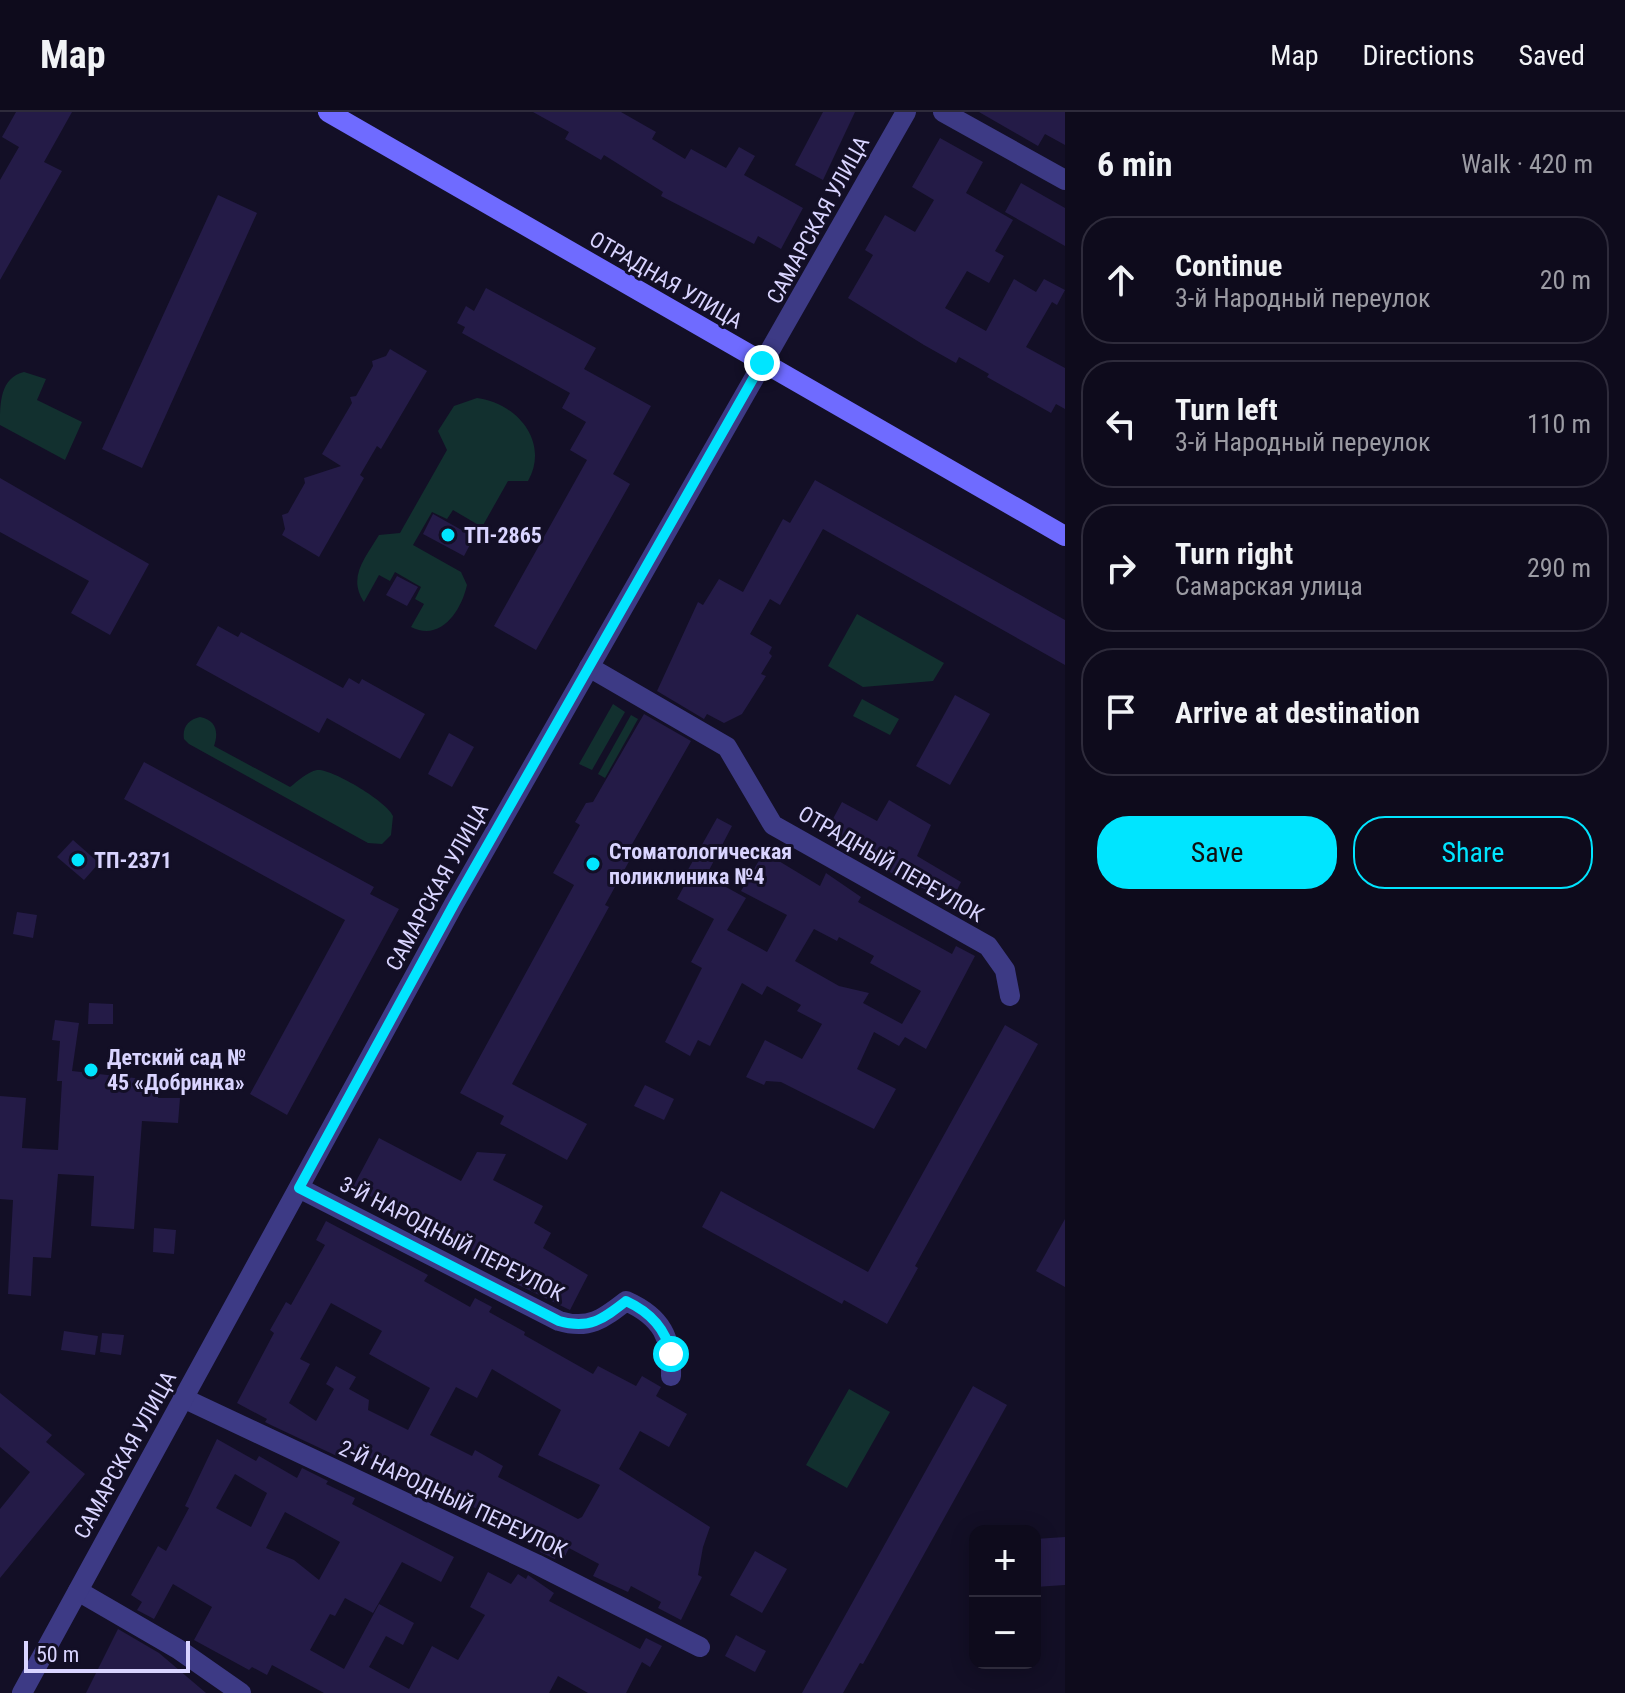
<!DOCTYPE html>
<html lang="en">
<head>
<meta charset="utf-8">
<style>
  body { margin:0; font-family:"Roboto Condensed",sans-serif; background:#171425; color:#f1f3f6 }
  .controls { position:absolute; right:24px; bottom:24px; display:grid; overflow:hidden; border-radius:16px; box-shadow:0 4px 20px #0003 }
  .controls button { width:72px; height:72px; display:grid; place-items:center; padding:0; border:0; border-bottom:2px solid #2e2b3b; background:#0e0b1c; color:#f1f3f6; font:40px sans-serif }
  .scale { position:absolute; left:24px; bottom:20px; width:166px; box-sizing:border-box; padding-left:8px; border:4px solid #d9d4ff; border-top:0; font-size:22px; line-height:28px; white-space:nowrap; color:#d9d4ff; -webkit-text-stroke:6px #130f26; paint-order:stroke }
  .stop { position:absolute; width:24px; height:24px; margin:-18px; border:6px solid #00e5ff; border-radius:50%; background:#fff }
  .stop.end { background:#00e5ff; border-color:#fff; box-shadow:0 2px 8px #0008 }
  .list { margin:0; padding:0; list-style:none }
  h2 { display:flex; justify-content:space-between; align-items:center; height:104px; margin:0; padding:0 32px; font-size:34px }
  h2 small { font-size:26px; font-weight:400; color:#9b9ba3 }
  .list li { display:grid; grid-template-columns:52px 1fr auto; gap:24px; align-items:center; box-sizing:border-box; height:128px; margin:0 16px 16px; padding:0 16px; border:2px solid #2e2b3b; border-radius:32px }
  .list b { display:block; font-size:30px; white-space:nowrap }
  .list p { margin:0; font-size:26px; white-space:nowrap; color:#9b9ba3 }
  .list em { font-size:26px; font-style:normal; color:#9b9ba3 }
  .actions { display:flex; gap:16px; padding:24px 32px }
  .actions a { flex:1; padding:18px 0; border:2px solid #00e5ff; border-radius:32px; text-align:center; font-size:28px; color:#00e5ff }
  .actions .main { background:#00e5ff; color:#111 }
  .icon { flex:none; width:44px; height:44px; fill:none; stroke:currentColor; stroke-width:2; stroke-linecap:round; stroke-linejoin:round }
  .map { position:relative; flex:none; width:1065px; height:1581px; overflow:hidden }
  header { display:flex; align-items:center; gap:48px; box-sizing:border-box; height:112px; padding:0 40px; background:#0e0b1c; border-bottom:2px solid #2e2b3b }
  header strong { font-size:38px }
  nav { display:flex; gap:44px; margin-inline-start:auto; font-size:28px }
  main { display:flex }
  aside { flex:1; background:#0e0b1c }
  .map>svg:first-child { display:block }
</style>
</head>
<body>
<header>
<strong>Map</strong>
<nav><a>Map</a><a>Directions</a><a>Saved</a></nav>
</header>
<main>
<div class="map">
<svg width="1065" height="1581" viewBox="0 0 1065 1581">
  <rect width="100%" height="100%" fill="#130f26"/>
  <g fill="#12302f">
    <path d="M24,260l22,7 -9,21 45,22 -17,38 -65,-35c0,-22 0,-47 24,-53z"/>
    <path d="M477,286c40,5 73,44 51,83h-20l-26,46 -29,-17 -6,9 -15,-7 -19,33 48,27 6,13c-6,26 -26,57 -56,42l13,-23 -9,-5 6,-12 -26,-15 -5,9 -11,-6 -15,27c-17,-25 2,-45 15,-67l21,-2 47,-83 -9,-19 16,-25z"/>
    <path d="M857,502l87,49 -11,18 -70,6 -35,-21z"/>
    <path d="M862,587l37,20 -9,16 -37,-19z"/>
    <path d="M613,592l12,8 -33,58 -13,-6z"/>
    <path d="M631,603l7,4 -33,59 -7,-4z"/>
    <path d="M200,605c16,3 19,15 14,29l76,41c8,-6 17,-15 27,-17 14,-2 71,32 76,46l-2,19 -9,9 -14,-1 -179,-99 -5,-5c-2,-12 5,-20 16,-22z"/>
    <path d="M849,1277l41,23 -43,76 -41,-23z"/>
  </g>
  <g fill="#241b47" fill-rule="evenodd">
    <path d="M16,0h56l-28,50 18,9 -62,109v-100l19,-33 -17,-10z"/>
    <path d="M533,0h88l35,20 -4,7 33,20 6,-10 35,19 13,-21 16,9 -11,19 59,33 -22,41 -23,-13 -4,8 -93,-48 2,-4 -59,-37 -3,5 -36,-21 4,-7z"/>
    <path d="M823,0h32l-32,68 -28,-15z"/>
    <path d="M979,0h86v33l-20,-11 -7,12z"/>
    <path d="M940,26l43,24 -17,31 47,27 -18,31 9,5 -15,27 -22,-12 -22,37 41,23 28,-52 22,13 8,-13 21,11 -8,15 -5,-3 -26,45 39,21v41l-9,-5 -5,9 -64,-36 2,-3 -30,-17 -3,6 -32,-18 -76,-47 25,-43 -8,-5 20,-35 30,17 19,-32 -22,-13z"/>
    <path d="M1021,71l44,25v38l-60,-34z"/>
    <path d="M218,83l39,18 -115,255 -40,-19z"/>
    <path d="M486,176l110,60 -12,21 67,37 -38,68 17,10 -94,166 -42,-24 93,-166 -17,-10 16,-28 -24,-14 8,-15 -108,-60 3,-6 -8,-4 9,-17 8,5z"/>
    <path d="M390,237l37,22 -46,78 -4,-3 -17,29 4,3 -45,79 -37,-22 3,-6 -3,-14 6,-2 17,-30 -1,-5 37,-12 -19,-12 30,-51 -2,-6 6,-1 17,-30 -1,-5 14,-5z"/>
    <path d="M0,366l149,86 -39,71 -39,-22 18,-32 -89,-49z"/>
    <path d="M815,368l250,140v45l-242,-136 -43,76 -10,-6 -20,35 22,13 -3,6 3,3 -11,18 5,2 -24,38 -18,9 -17,-9 -3,5 -47,-28 41,-89 5,3 16,-26 24,13 40,-73 7,4z"/>
    <path d="M433,402l41,23 -10,19 -41,-22z"/>
    <path d="M397,464l21,11 -11,19 -21,-11z"/>
    <path d="M218,514l20,11 3,-5 102,56 6,-10 10,6 3,-5 63,35 -25,45 -73,-41 -8,15 -123,-68z"/>
    <path d="M955,583l35,19 -40,71 -34,-19z"/>
    <path d="M644,602l47,27 -64,112 5,3 -27,49 4,2 -97,177 75,40 -20,36 -67,-36 4,-8 -44,-23 114,-208 -21,-12 27,-48 -5,-3 11,-19 7,-1z"/>
    <path d="M449,621l25,14 -22,40 -24,-13z"/>
    <path d="M144,650l230,125 -4,7 29,15 -112,206 -37,-21 95,-174 -221,-121z"/>
    <path d="M889,688l42,25 -14,31 44,26 -10,20 -84,-41 4,-7 -44,-24 15,-28 35,19z"/>
    <path d="M717,706l15,8 -26,50 40,22 -19,32 40,22 20,-37 -46,-24 23,-39 56,34 6,-13 35,24 -3,5 94,52 4,-8 19,10 -49,93 -21,-12 -6,9 -25,-14 -17,37 39,20 -22,40 -93,-47 -15,-1 -2,4 -18,-8 19,-37 37,19 20,-35 -25,-13 4,-6 -34,-19 -5,9 -20,-12 -32,63 -12,-6 -8,16 -25,-14 37,-74 -11,-6 23,-43 -37,-20 12,-22 -4,-2zM814,817l23,12 2,-4 35,19 -4,7 51,28 -19,33 -39,-21 6,-10 -30,-7 -44,-25z"/>
    <path d="M73,728l26,23 -15,17 -27,-23z"/>
    <path d="M17,800l20,3 -4,23 -20,-4z"/>
    <path d="M89,891l24,1v20h-25z"/>
    <path d="M55,908l24,3 -7,48 89,10 -3,17h22l-2,25 -36,-2 -8,108 -43,-3 3,-50 -36,-2 -7,84 -18,-1 -2,39 -23,-2 5,-94 -13,-1v-103l26,2 -4,50 36,2 4,-69h-5l3,-40 -8,-1z"/>
    <path d="M1005,913l33,19 -123,222 3,2 -31,56 -43,-24 -2,4 -140,-77 19,-36 147,81z"/>
    <path d="M645,973l29,14 -10,21 -30,-14z"/>
    <path d="M379,1026l82,43 16,-29 29,2 -13,26 50,26 -9,17 17,10 -8,15 45,27 -18,35 -62,-30 4,-8 -159,-85z"/>
    <path d="M1065,1107v68l-29,-16z"/>
    <path d="M326,1109l102,54 -4,6 46,26 5,-9 17,9 -3,5 36,20 -1,3 69,39 5,-8 38,20 6,-10 19,11 -5,9 31,18 -18,33 -29,-16 -21,38 91,58 -7,20 -5,28 4,2 -21,43 -23,-12 3,-6 -30,-16 -3,6 -35,-16 6,-12 -30,-16 -6,12 -7,-4 -1,3 -15,-7 5,-8 -91,-47 -4,10 -25,-15 3,-4 -83,-43 -6,12 -66,-31 -8,-4 2,-3 -30,-16 37,-70 -4,-3 16,-28 5,3 34,-60 -9,-5zM331,1191l51,28 -13,23 61,34 -22,42 -40,-20 1,-10 -20,-11 7,-12 -20,-11 -10,18 8,5 -18,32 -27,-18 21,-39 -10,-5zM492,1257l69,41 -23,45 62,30 -18,32 -4,2 -80,-42 5,-11 -28,-16 -3,6 -42,-21 26,-48 21,11z"/>
    <path d="M154,1116l22,2 -2,24 -21,-2z"/>
    <path d="M64,1219l34,5 -3,19 -34,-5z"/>
    <path d="M102,1221l22,2 -3,20 -21,-3z"/>
    <path d="M973,1274l34,19 -144,259 -3,-1 -17,30h-41z"/>
    <path d="M0,1281l52,42 -6,7 39,32 -85,104v-69l30,-37 -30,-25z"/>
    <path d="M217,1327l39,22 3,-5 38,22 5,-10 26,13 -2,3 29,14 -3,6 102,53 -13,25 -39,-20 -29,51 -28,-15 -10,18 -5,-2 -20,36 34,19 35,-65 35,19 -11,22 -17,-9 -17,31 40,22 23,-43 26,14 27,-45 -15,-8 18,-35 23,12 7,-10 8,5 2,-4 26,18 -5,8 91,48 6,-11 16,8 -12,21 -8,-5 -16,31h-38l-30,-17 -9,17h-225l-52,-28 -5,10 -15,-8 -3,3 -55,-30 18,-33 -39,-23 -19,35 -17,-9 5,-8 -11,-7 27,-49 8,5 23,-43 -4,-2zM235,1362l32,19 -16,34 -35,-19zM285,1400l55,30 -21,38 -25,-20 -28,-12z"/>
    <path d="M1065,1425v48l-30,2v-48z"/>
    <path d="M755,1439l32,18 -25,44 -32,-18z"/>
    <path d="M118,1517l41,24 47,40h-120z"/>
    <path d="M736,1523l30,16 -11,21 -30,-16z"/>
  </g>
  <g fill="none" stroke-linecap="round" stroke-linejoin="round">
    <g stroke="#3d3a85" stroke-width="20">
      <path d="M943,0l122,68"/>
      <path d="M589,555l138,80 46,78 215,121 17,24 5,26"/>
      <path d="M299,1076l260,133c30,9 44,-2 67,-20 36,16 46,37 45,75"/>
      <path d="M183,1286l353,166 164,83"/>
      <path d="M78,1479l100,58 63,44"/>
      <path d="M22,1581l432,-789 452,-792"/>
    </g>
    <path stroke="#6f6bff" stroke-width="20" d="M328,0l737,424"/>
  </g>
  <g fill="none" stroke-linecap="round" stroke-linejoin="round">
    <path stroke="#00e5ff" stroke-width="10" d="M671,1242c-5,-25 -21,-42 -45,-53 -23,18 -37,29 -67,20l-260,-133 155,-284 308,-541"/>
  </g>
  <g fill="#00e5ff" stroke="#130f26" stroke-width="3">
    <circle cx="448" cy="423" r="8"/>
    <circle cx="78" cy="748" r="8"/>
    <circle cx="593" cy="752" r="8"/>
    <circle cx="91" cy="958" r="8"/>
  </g>
  <g text-anchor="middle" dominant-baseline="central" stroke-width="6" stroke-linejoin="round" paint-order="stroke">
    <g font-size="22" fill="#d9d4ff" stroke="#130f26">
      <text transform="translate(818 108) rotate(-61)">САМАРСКАЯ УЛИЦА</text>
      <text transform="translate(666 168) rotate(30)">ОТРАДНАЯ УЛИЦА</text>
      <text transform="translate(891 752) rotate(30)">ОТРАДНЫЙ ПЕРЕУЛОК</text>
      <text transform="translate(437 775) rotate(-61)">САМАРСКАЯ УЛИЦА</text>
      <text transform="translate(452 1127) rotate(27)">3-Й НАРОДНЫЙ ПЕРЕУЛОК</text>
      <text transform="translate(125 1343) rotate(-61)">САМАРСКАЯ УЛИЦА</text>
      <text transform="translate(453 1387) rotate(25)">2-Й НАРОДНЫЙ ПЕРЕУЛОК</text>
    </g>
    <g font-size="22" font-weight="bold" fill="#d9d4ff" stroke="#130f26" text-anchor="start">
      <text x="464" y="423">ТП-2865</text>
      <text x="609" y="739">Стоматологическая<tspan x="609" dy="25">поликлиника №4</tspan></text>
      <text x="94" y="748">ТП-2371</text>
      <text x="107" y="945">Детский сад №<tspan x="107" dy="25">45 «Добринка»</tspan></text>
    </g>
  </g>
</svg>
<div class="controls">
<button>+</button>
<button>−</button>
</div>
<div class="scale">50 m</div>
<div class="stop" style="left:671px;top:1242px"></div>
<div class="stop end" style="left:762px;top:251px"></div>
</div>
<aside>
<h2>6 min<small>Walk · 420 m</small></h2>
<ul class="list">
<li><svg class="icon" aria-label="ahead" viewBox="0 0 24 24"><path d="M12 20V5M6 11l6-6 6 6"/></svg><div><b>Continue</b><p>3-й Народный переулок</p></div><em>20 m</em></li>
<li><svg class="icon" aria-label="left" viewBox="0 0 24 24"><path d="M17 20v-9H6M10 6l-5 5 5 5"/></svg><div><b>Turn left</b><p>3-й Народный переулок</p></div><em>110 m</em></li>
<li><svg class="icon" aria-label="right" viewBox="0 0 24 24"><path d="M7 20v-9h11M14 6l5 5-5 5"/></svg><div><b>Turn right</b><p>Самарская улица</p></div><em>290 m</em></li>
<li><svg class="icon" aria-label="arrive" viewBox="0 0 24 24"><path d="M6 21V4h12l-3 4 3 4H6"/></svg><div><b>Arrive at destination</b></div></li>
</ul>
<div class="actions"><a class="main">Save</a><a>Share</a></div>
</aside>
</main>
</body>
</html>
